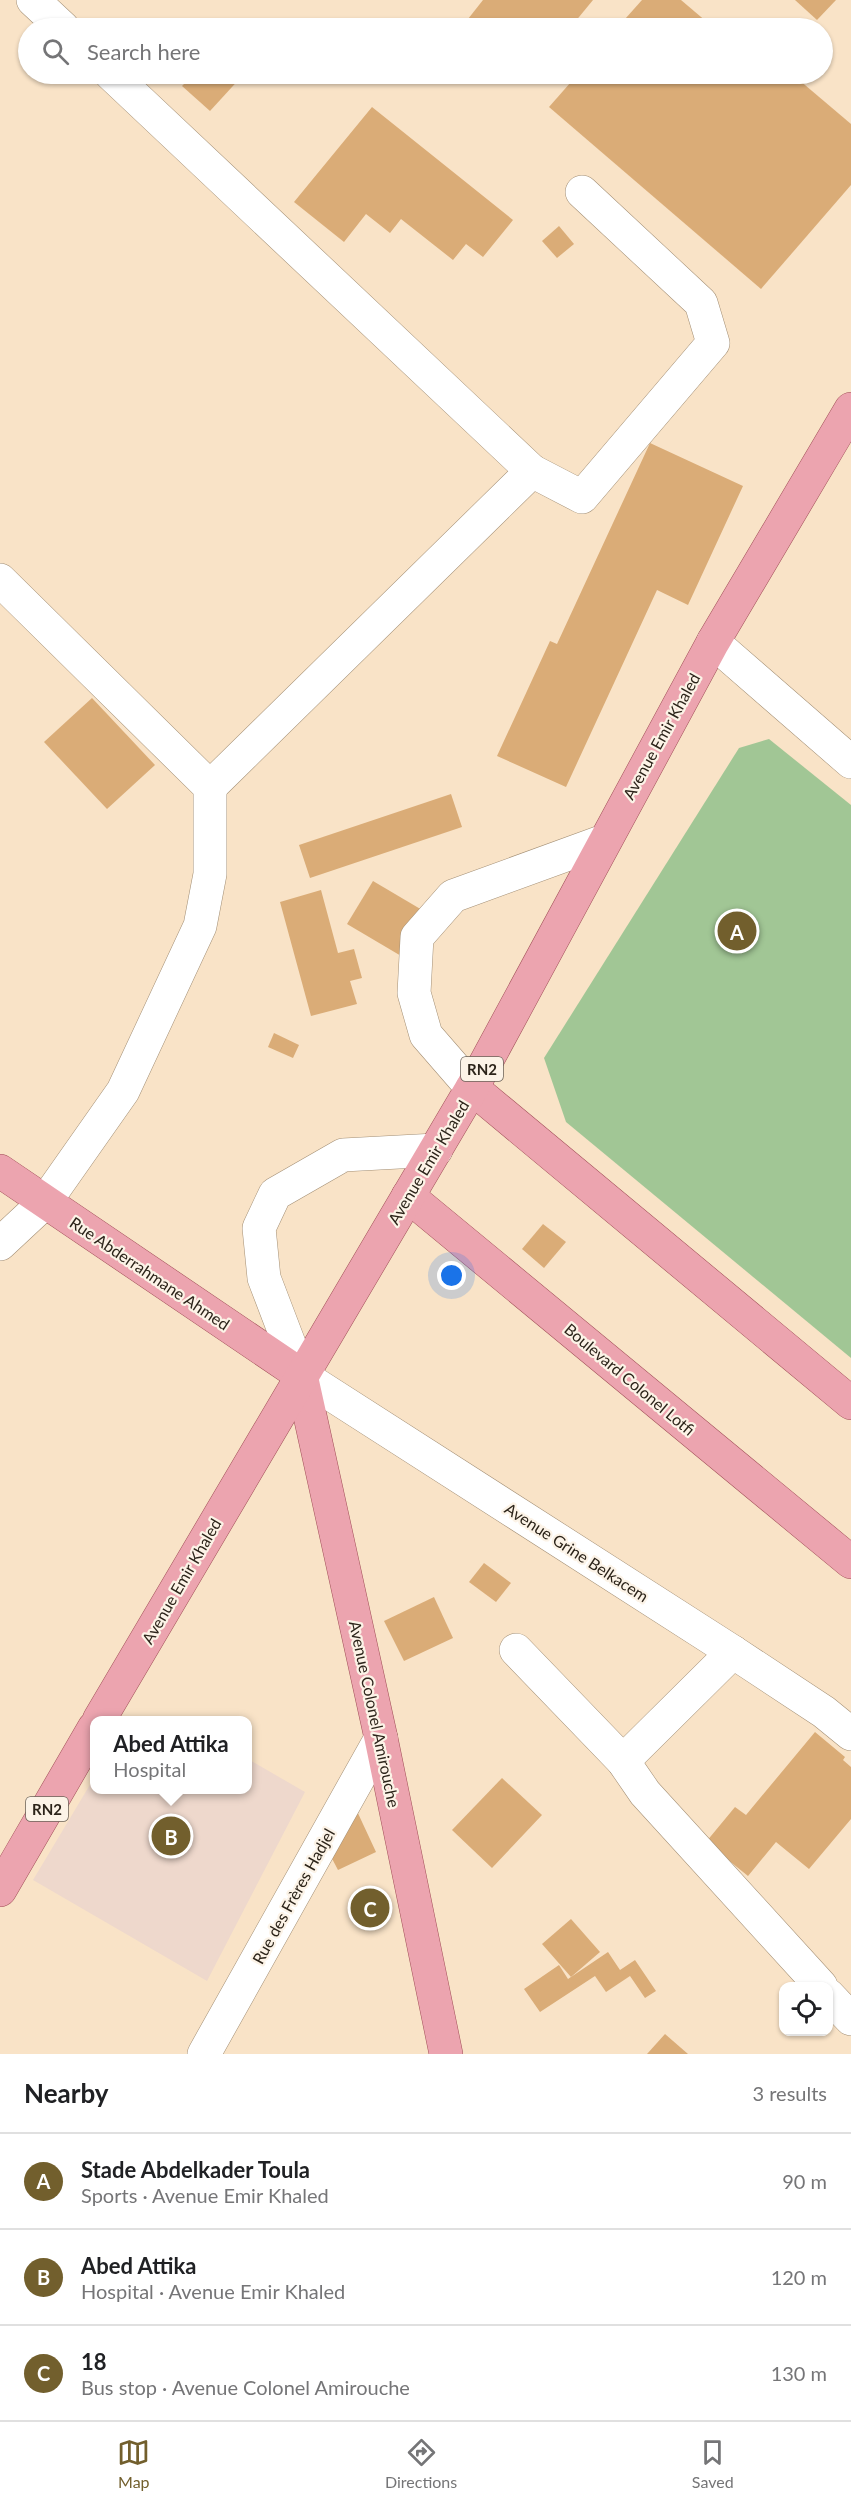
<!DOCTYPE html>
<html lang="en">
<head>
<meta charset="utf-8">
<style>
  body { margin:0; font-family:Lato,sans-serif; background:#f2f2f2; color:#202124 }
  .controls { position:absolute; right:18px; bottom:18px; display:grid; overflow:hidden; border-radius:12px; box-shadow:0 2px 4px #0004 }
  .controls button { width:54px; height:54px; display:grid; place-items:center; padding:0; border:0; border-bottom:2px solid #e0e0e0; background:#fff; color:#202124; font:30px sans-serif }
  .you { position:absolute; left:452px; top:1276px; width:21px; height:21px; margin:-15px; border:4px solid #fff; border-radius:50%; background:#1a73e8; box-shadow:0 0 0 9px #1a73e833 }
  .badge { display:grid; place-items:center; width:39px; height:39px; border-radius:50%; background:#725f2d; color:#fff; font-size:20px; font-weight:700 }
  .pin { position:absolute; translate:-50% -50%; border:3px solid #fff; box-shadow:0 2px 6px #0006 }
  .popup { position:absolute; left:90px; top:1716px; width:162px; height:78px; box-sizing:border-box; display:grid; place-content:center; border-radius:12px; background:#fff; filter:drop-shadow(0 2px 4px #0005); font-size:20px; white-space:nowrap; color:#757577 }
  .popup b { font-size:22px; color:#202124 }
  .popup::after { content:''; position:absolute; left:50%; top:100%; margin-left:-12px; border:12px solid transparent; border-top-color:#fff }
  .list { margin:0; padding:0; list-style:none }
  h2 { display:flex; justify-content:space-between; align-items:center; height:78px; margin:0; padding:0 24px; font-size:26px }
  h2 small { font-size:20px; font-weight:400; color:#757577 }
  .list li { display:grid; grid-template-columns:39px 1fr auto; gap:18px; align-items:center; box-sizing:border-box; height:96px; padding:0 24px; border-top:2px solid #e0e0e0 }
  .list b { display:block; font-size:22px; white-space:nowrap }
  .list p { margin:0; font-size:20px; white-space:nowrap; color:#757577 }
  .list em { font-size:20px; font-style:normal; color:#757577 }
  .icon { flex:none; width:33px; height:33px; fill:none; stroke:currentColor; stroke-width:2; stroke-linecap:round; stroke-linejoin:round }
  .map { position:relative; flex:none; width:851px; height:2054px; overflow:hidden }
  .search { position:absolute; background:#fff; box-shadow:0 2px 4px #0004; left:18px; right:18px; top:18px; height:66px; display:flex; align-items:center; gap:15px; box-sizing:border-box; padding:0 21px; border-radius:33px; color:#757577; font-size:22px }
  .sheet { height:366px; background:#fff }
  nav { display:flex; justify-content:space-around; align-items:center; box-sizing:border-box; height:84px; border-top:2px solid #e0e0e0; background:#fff; font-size:16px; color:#757577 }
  nav a { display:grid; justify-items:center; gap:3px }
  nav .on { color:#725f2d }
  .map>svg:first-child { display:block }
</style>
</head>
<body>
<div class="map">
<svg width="851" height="2054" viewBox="0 0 851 2054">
  <rect width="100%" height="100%" fill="#f9e3c7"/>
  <path fill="#eed8cc" d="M248,1759l57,33 -98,189 -174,-101 61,-102v12h154z"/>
  <path fill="#a1c695" d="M769,739l82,66v553l-285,-236 -22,-64 195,-310z"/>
  <g fill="#daac77">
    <path d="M483,0h110l-23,28h-90l-12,-9z"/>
    <path d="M642,0h39l33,28h-97z"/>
    <path d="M795,0h41l-19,20z"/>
    <path d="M194,74h47l2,1 -33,36 -28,-25z"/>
    <path d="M578,74h214l59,50v61l-90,104 -212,-182z"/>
    <path d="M372,107l141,113 -30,37 -17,-13 -13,16 -52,-41 -11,14 -24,-19 -22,28 -50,-40z"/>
    <path d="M559,226l15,18 -17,14 -15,-17z"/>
    <path d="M650,443l93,43 -55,119 -31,-15 -91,197 -69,-31 53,-115 7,3z"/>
    <path d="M92,698l63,67 -48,44 -63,-67z"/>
    <path d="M451,794l11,33 -152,51 -11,-33z"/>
    <path d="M373,881l66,39 -26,43 -66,-39z"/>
    <path d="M321,890l17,63 16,-4 8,29 -12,3 7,23 -46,12 -31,-114z"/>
    <path d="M274,1033l25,12 -6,13 -25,-11z"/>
    <path d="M543,1224l23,18 -22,26 -22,-19z"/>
    <path d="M484,1563l27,20 -15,19 -27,-20z"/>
    <path d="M434,1597l19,41 -49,23 -20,-40z"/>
    <path d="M815,1732l30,25 -2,3 8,7v52l-42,50 -33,-27 -28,34 -42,-34 29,-35 11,8z"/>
    <path d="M502,1778l40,37 -50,53 -40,-38z"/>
    <path d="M349,1794l27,58 -38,18 -11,-21 -8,4 -10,-21 25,-12z"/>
    <path d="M571,1919l29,33 -29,25 -29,-33z"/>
    <path d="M608,1952l12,18 15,-10 21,31 -11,7 -15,-22 -24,16 -11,-16 -55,36 -16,-23 35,-24 9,14z"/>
    <path d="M665,2034l23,20h-41z"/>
  </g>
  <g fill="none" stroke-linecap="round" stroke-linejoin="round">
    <g stroke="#a38f75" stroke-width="34">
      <g id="minor">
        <path d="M33,0l30,28"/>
        <path d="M111,74l421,397 50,26 131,-154 -12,-40 -119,-111"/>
        <path d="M0,580l210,207v87l-10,52 -77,165 -78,111 -45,42"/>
        <path d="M713,642l138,120"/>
        <path d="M210,787l322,-316"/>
        <path d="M472,1088l-46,-53 -12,-42 3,-56 36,-41 151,-55"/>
        <path d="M436,1150l-93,5 -68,39 -16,34 5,50 37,97 432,277 91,60 27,22"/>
        <path d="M516,1650l107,111 22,32 176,193"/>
        <path d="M623,1761l110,-109"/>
        <path d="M828,1995l23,24"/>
        <path d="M204,2054l177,-316"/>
      </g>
    </g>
    <g stroke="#a15058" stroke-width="34">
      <g id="major">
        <path d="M472,1088l379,315"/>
        <path d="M0,1171l301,204 80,363 65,316"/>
        <path d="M408,1196l443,366"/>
        <path d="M99,1720l373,-632 241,-446 138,-233"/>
        <path d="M0,1890l94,-162"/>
      </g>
    </g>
    <use href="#minor" stroke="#fff" stroke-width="33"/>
    <use href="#major" stroke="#eca4af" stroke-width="33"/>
  </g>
  <g text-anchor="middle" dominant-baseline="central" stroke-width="4.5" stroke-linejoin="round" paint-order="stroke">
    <g fill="#fcf3e7" stroke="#6a6258" stroke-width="1.5">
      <rect x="461" y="1057" width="42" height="24" rx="4.5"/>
      <rect x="26" y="1797" width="42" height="24" rx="4.5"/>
    </g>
    <g font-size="15" font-weight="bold" fill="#2c241a">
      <text x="482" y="1069">RN2</text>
      <text x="47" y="1809">RN2</text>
    </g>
    <g font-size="16" fill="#2c241a" stroke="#fcf3e7">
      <text transform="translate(661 736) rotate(-61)">Avenue Emir Khaled</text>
      <text transform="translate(428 1162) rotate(-59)">Avenue Emir Khaled</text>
      <text transform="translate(150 1273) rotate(34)">Rue Abderrahmane Ahmed</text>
      <text transform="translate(630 1379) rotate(40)">Boulevard Colonel Lotfi</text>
      <text transform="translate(577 1552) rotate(33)">Avenue Grine Belkacem</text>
      <text transform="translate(181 1581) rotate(-60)">Avenue Emir Khaled</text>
      <text transform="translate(375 1714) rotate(78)">Avenue Colonel Amirouche</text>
      <text transform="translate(293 1896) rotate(-61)">Rue des Frères Hadjel</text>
    </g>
  </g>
</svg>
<div class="controls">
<button><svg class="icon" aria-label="locate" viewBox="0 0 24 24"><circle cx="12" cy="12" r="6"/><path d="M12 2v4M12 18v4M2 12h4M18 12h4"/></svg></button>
</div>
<div class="you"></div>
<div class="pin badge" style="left:737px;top:931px">A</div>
<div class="pin badge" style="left:171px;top:1836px">B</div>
<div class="popup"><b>Abed Attika</b>Hospital</div>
<div class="pin badge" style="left:370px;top:1908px">C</div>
<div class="search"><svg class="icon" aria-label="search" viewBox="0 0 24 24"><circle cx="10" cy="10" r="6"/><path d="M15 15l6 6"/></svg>Search here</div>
</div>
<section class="sheet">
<h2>Nearby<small>3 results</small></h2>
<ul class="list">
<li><span class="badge">A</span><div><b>Stade Abdelkader Toula</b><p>Sports · Avenue Emir Khaled</p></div><em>90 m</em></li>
<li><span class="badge">B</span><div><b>Abed Attika</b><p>Hospital · Avenue Emir Khaled</p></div><em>120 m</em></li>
<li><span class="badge">C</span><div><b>18</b><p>Bus stop · Avenue Colonel Amirouche</p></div><em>130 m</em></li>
</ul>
</section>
<nav>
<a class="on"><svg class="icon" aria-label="map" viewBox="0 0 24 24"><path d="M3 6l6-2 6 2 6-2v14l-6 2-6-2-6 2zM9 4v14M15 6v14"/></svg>Map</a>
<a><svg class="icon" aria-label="directions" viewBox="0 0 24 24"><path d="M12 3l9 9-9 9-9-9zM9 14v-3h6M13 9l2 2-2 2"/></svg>Directions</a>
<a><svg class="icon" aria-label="saved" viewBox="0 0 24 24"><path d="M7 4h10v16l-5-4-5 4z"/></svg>Saved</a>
</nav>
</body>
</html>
